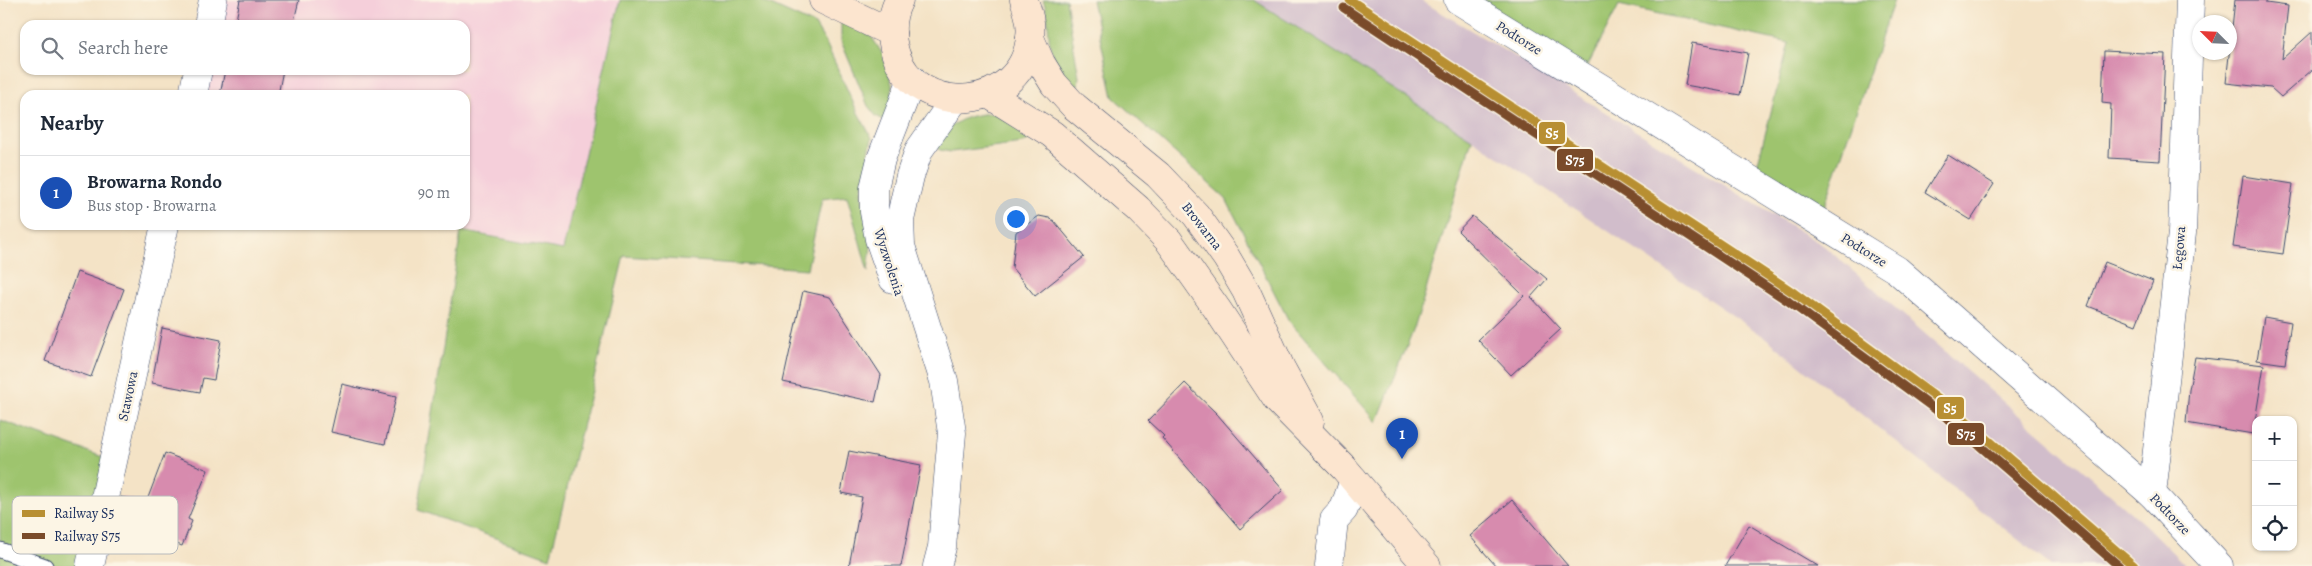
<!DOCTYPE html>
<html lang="en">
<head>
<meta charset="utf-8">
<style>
  body { margin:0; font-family:Alegreya,serif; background:#f2f2f3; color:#1f2937 }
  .controls { position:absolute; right:15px; bottom:15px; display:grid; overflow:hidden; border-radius:10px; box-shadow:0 1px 4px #0004 }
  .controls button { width:45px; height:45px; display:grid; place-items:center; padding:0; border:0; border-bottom:1px solid #e0e1e3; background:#fff; color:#1f2937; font:25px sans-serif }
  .compass { position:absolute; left:2192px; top:15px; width:45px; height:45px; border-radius:50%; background:#fff; box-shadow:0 1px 4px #0004; rotate:294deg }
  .you { position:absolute; left:1015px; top:218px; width:18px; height:18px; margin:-12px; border:4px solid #fff; border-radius:50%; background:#1a73e8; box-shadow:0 0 0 8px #1a73e833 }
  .badge { display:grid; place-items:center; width:32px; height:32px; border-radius:50%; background:#d1495b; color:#fff; font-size:16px; font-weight:700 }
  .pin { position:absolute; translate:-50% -41px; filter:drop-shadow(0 1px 2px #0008) }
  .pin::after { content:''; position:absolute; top:26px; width:18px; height:15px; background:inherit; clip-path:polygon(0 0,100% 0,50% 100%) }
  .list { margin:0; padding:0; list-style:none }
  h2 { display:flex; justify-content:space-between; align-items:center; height:65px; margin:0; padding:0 20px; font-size:21px }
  h2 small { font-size:16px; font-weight:400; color:#747a83 }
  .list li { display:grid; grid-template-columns:32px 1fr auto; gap:15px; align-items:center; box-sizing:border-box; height:75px; padding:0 20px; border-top:1px solid #e0e1e3 }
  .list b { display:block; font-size:19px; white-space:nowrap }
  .list p { margin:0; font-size:16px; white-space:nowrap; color:#747a83 }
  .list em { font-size:16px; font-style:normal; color:#747a83 }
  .icon { flex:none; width:28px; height:28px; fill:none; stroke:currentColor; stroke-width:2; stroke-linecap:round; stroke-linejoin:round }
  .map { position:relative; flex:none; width:2312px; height:566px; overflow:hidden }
  .search { position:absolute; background:#fff; box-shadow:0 1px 4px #0004; left:20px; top:20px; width:450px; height:55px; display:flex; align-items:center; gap:12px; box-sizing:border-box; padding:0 18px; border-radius:15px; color:#747a83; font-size:19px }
  .panel { position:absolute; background:#fff; box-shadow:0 1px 4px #0004; left:20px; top:90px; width:450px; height:140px; border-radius:15px }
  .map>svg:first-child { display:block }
</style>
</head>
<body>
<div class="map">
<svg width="2312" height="566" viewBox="0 0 2312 566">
  <rect width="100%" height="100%" fill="#fcf5e5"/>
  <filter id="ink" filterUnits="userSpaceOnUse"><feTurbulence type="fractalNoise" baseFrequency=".02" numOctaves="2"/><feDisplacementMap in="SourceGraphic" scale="10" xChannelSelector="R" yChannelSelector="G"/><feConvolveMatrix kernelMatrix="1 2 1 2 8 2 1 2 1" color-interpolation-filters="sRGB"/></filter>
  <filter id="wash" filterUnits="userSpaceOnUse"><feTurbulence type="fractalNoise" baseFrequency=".0096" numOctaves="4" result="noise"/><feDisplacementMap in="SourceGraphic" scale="20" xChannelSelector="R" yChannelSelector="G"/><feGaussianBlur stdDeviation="1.12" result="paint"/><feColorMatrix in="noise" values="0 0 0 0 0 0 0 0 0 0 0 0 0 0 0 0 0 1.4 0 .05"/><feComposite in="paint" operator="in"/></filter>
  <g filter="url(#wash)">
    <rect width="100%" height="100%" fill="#f4e3c6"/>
    <path fill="#f5cfda" d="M213,0h407l-57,250 -127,-25h29v-130h-272l5,-25h267v-45h-257z"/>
    <path fill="#d1bdcb" d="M1254,0h166l72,43 332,203 321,279 41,41h-135l-285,-228 -294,-199z"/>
    <g fill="#9ec46e" stroke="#5c7a66">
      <path d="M620,0h140l55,25 11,18 31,68 15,27 -11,54 10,54 -3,25 -21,-75 -25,3 -15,70 -183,-13 -74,302 -132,-48 43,-279 102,19z"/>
      <path d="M1043,0h23l13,77 -1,8 -5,5c-6,-8 -14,-17 -18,-27 -9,-19 -4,-43 -12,-63z"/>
      <path d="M1092,0h162l218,139 -57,187 -38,96 -88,-101 -63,-122 -113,-102z"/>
      <path d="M1458,0h436l-75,222 -66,-41 36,-138 -170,-38 -37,72z"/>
      <path d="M841,21l30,15 11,17 10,31v12l-7,25 -9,-5 -8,-10 -27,-65z"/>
      <path d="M994,113l39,24 -10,6 -72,9 -11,-2 -7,-5c20,-23 30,-30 61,-32z"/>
      <path d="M0,420l114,41 -24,105h-90z"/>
    </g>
    <g id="blocks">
      <g fill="#d78bae">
        <path d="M240,0h59l-6,25h-58z"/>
        <path d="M2235,0h31v3l22,3 -6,53 30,-27v38l-31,27 -10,-9 -45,-5z"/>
        <path d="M1692,43l56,10 -8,42 -55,-10z"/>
        <path d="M2104,51l61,3 -5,107 -51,-3 2,-54 -9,-1z"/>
        <path d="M225,70h58l-5,25h-58z"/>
        <path d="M1948,155l46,29 -23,36 -46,-28z"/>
        <path d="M2243,176l50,8 -10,70 -50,-7z"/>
        <path d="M1039,216l10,2 5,3 30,36 -49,39 -23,-28 4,-36z"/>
        <path d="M1472,216l75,63 -16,18 30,32 -50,46 -33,-35 46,-44 -66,-65z"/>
        <path d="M2105,262l48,19 -17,44 -48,-19z"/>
        <path d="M77,272l47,17 -33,88 -46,-16z"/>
        <path d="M803,291l27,6 51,78 -6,27 -92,-20z"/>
        <path d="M2264,317l27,5 -6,42 -28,-4z"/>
        <path d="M162,328l59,12 -7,40 -11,-2 -3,14 -48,-9z"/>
        <path d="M2195,357l69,8 -11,69 -67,-11 3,-33z"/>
        <path d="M1185,383l32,31 66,76 -43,39 -78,-91 2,-2 -16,-15z"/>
        <path d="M342,384l54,13 -11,47 -54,-12z"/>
        <path d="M849,451l72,14 -20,101h-52l13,-69 -21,-4z"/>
        <path d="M165,453l43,17 -20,49 4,2 -10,25 -66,-26 5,-23 25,6z"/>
        <path d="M1512,500l56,66h-72l-26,-30z"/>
        <path d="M1749,525l69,41h-93z"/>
      </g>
    </g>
  </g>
  <g filter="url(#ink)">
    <use href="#blocks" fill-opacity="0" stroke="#3c4a6e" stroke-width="1"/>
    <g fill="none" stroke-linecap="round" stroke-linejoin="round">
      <g stroke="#3c4a6e" stroke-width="17">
        <path id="lane" d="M0,550l45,16"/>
      </g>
      <g stroke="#3c4a6e" stroke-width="29">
        <g id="street">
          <path d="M1458,0l439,270 255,224 67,72"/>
          <path d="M208,25l5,-25"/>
          <path d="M193,95l5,-25"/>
          <path d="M893,279l-14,-40 -5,-27v-24l7,-29 31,-80"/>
          <path d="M2152,494l30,-261 8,-233"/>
          <path d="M90,566l75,-341"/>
          <path d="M937,566l5,-19 10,-114 -8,-52 -43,-135 -1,-26 10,-44 9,-26 36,-51"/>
          <path d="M1329,566l5,-46 10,-11 10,-29"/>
        </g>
      </g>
      <g stroke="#3c4a6e" stroke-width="29">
        <g id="secondary">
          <path d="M823,0l69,33"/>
          <path d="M899,0c-9,17 -9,34 -4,52 22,70 129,58 135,-15 2,-13 -2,-25 -6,-37"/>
          <path d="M1030,38l11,25 13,21 20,22 84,69 38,40 30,42 20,34 35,77 29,53"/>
          <path d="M988,94l64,40 86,75 31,32 48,68 60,91 67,68 83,98"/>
        </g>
      </g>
      <use href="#lane" stroke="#fff" stroke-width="15"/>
      <use href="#street" stroke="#fff" stroke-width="28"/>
      <use href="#secondary" stroke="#fce5cf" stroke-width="28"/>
      <g stroke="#fcf5e5" stroke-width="12">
        <path id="rail-1" d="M1350,0l444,293 163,120 177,153"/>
      </g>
      <g stroke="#fcf5e5" stroke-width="12">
        <path id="rail-2" d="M1344,8l444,293 163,120 168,145"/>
      </g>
      <use href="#rail-1" stroke="#b88f32" stroke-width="9"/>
      <use href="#rail-2" stroke="#7a4b2a" stroke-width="9"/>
    </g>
  </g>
  <g text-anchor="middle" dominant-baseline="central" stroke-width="5" stroke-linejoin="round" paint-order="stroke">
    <g font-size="14" fill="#1b2f5e" stroke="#fcf5e5">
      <text transform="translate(1519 38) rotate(32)">Podtorze</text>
      <text transform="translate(1202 226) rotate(52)">Browarna</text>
      <text transform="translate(2179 248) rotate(-85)">Łęgowa</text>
      <text transform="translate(1864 250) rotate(32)">Podtorze</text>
      <text transform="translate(889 262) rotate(72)">Wyzwolenia</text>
      <text transform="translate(128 396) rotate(-78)">Stawowa</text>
      <text transform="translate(2170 514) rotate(46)">Podtorze</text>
    </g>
  </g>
  <rect x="12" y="496" width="166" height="58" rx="8" fill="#fcf5e5" stroke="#b8babc" stroke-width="1"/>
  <rect x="22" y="510" width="23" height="7" fill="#b88f32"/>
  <rect x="22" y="533" width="23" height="6" fill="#7a4b2a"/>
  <g font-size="14" fill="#1b2f5e">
    <text x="54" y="518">Railway S5</text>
    <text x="54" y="541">Railway S75</text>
  </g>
  <g stroke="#fcf5e5" stroke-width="2">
    <rect x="1538" y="121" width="28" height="24" rx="5" fill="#b88f32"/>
    <rect x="1556" y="148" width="38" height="24" rx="5" fill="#7a4b2a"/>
    <rect x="1936" y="396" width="29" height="24" rx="5" fill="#b88f32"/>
    <rect x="1947" y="422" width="38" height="24" rx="5" fill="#7a4b2a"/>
  </g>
  <g font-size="14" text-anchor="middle" font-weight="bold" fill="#fff">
    <text x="1552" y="138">S5</text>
    <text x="1575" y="165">S75</text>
    <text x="1950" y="413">S5</text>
    <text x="1966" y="439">S75</text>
  </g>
</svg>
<div class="controls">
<button>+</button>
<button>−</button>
<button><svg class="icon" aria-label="locate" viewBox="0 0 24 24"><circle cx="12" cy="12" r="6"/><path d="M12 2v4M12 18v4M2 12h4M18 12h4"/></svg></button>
</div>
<svg class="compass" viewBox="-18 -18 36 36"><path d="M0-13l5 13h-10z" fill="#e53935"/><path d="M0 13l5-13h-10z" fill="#747a83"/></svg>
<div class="you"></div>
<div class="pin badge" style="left:1402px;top:459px;background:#1a4fb4">1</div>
<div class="search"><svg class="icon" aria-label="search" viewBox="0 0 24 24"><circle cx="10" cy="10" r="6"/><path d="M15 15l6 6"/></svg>Search here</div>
<section class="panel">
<h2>Nearby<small></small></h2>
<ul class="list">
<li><span class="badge" style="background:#1a4fb4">1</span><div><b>Browarna Rondo</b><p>Bus stop · Browarna</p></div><em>90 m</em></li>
</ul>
</section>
</div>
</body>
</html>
